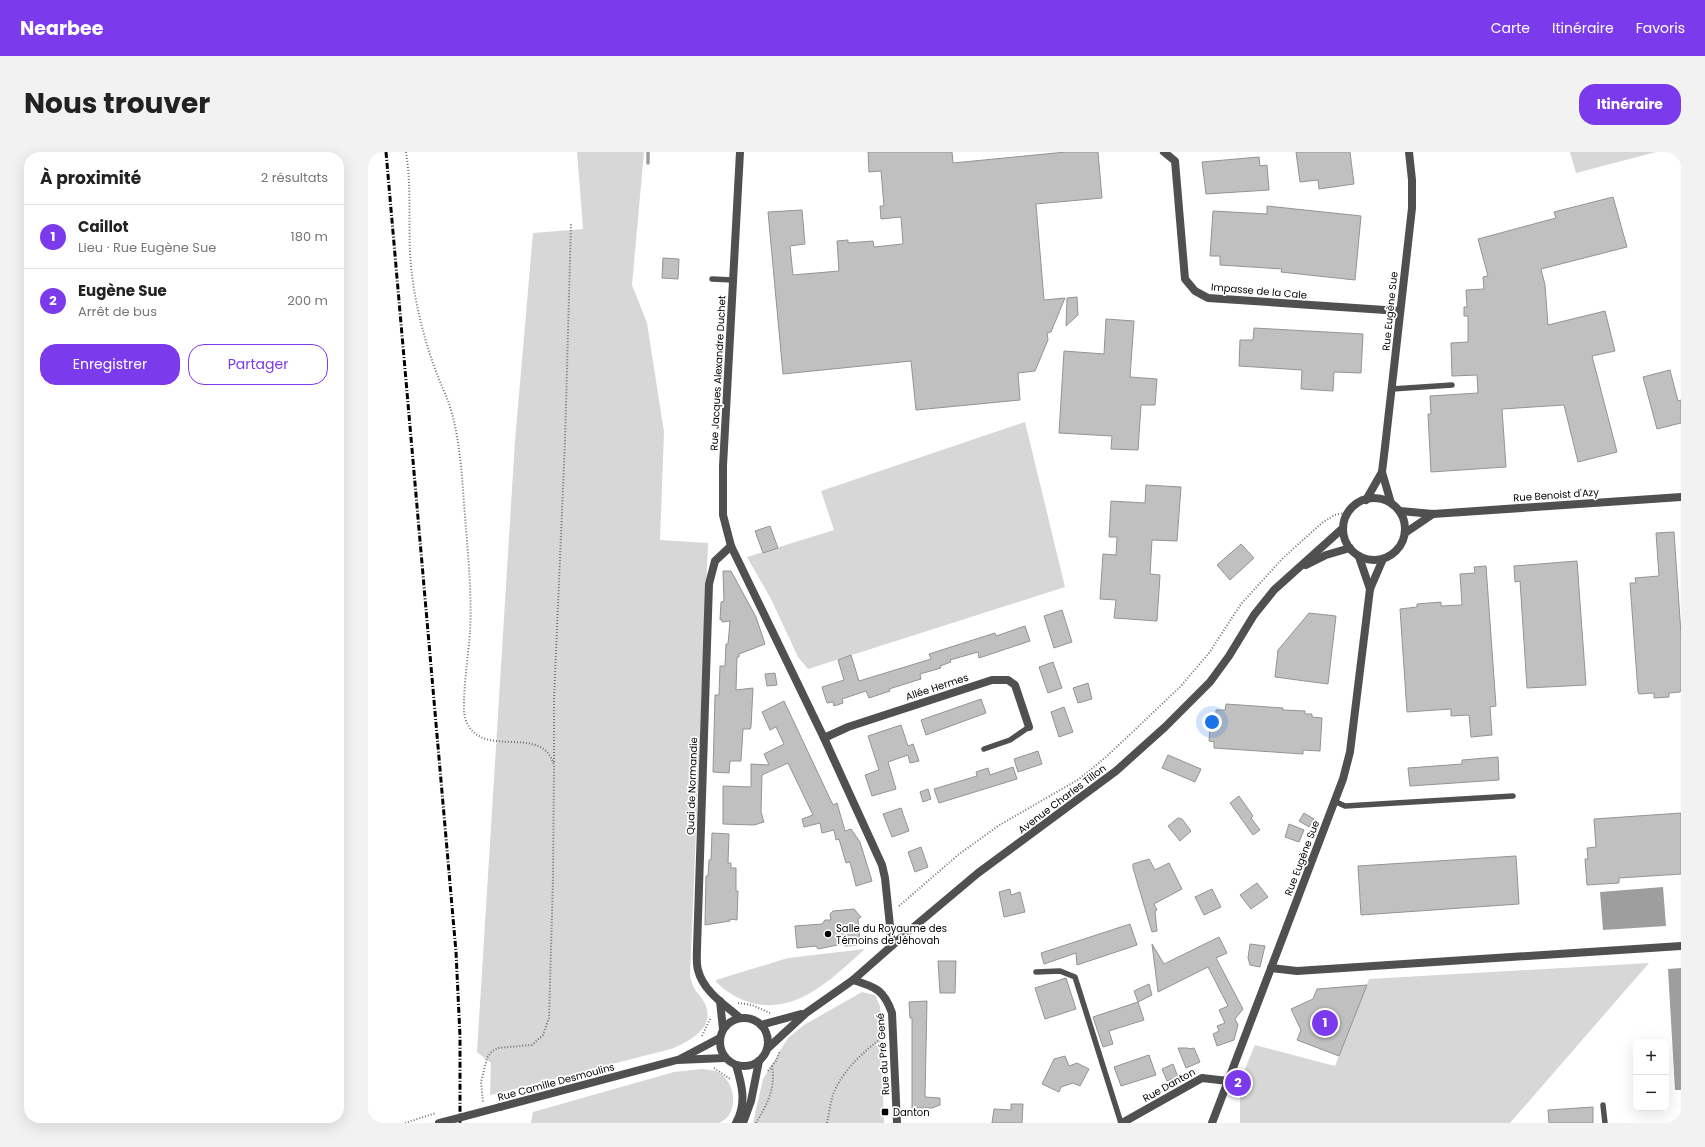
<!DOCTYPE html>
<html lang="fr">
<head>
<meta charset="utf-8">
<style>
  body { margin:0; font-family:Poppins,sans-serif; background:#f2f2f2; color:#222 }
  .controls { position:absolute; right:12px; bottom:12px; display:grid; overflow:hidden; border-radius:8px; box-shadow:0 4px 16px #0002 }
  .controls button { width:36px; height:36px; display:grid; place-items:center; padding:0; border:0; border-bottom:1px solid #e0e0e0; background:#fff; color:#222; font:20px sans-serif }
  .you { position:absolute; left:844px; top:570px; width:14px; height:14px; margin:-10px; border:3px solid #fff; border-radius:50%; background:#1a73e8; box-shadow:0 0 0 6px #1a73e833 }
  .badge { display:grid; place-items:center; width:26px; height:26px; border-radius:50%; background:#7c3aed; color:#fff; font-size:13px; font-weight:700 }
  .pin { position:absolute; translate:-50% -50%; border:2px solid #fff; box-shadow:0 1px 4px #0006 }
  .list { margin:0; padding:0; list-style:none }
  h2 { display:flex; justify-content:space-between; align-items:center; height:52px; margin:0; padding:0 16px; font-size:17px }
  h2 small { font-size:13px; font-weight:400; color:#767676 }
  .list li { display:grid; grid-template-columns:26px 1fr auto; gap:12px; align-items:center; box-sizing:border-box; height:64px; padding:0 16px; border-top:1px solid #e0e0e0 }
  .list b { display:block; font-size:15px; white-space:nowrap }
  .list p { margin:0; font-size:13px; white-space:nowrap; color:#767676 }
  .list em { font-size:13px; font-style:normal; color:#767676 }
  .actions { display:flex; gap:8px; padding:12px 16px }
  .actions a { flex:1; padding:9px 0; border:1px solid #7c3aed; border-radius:16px; text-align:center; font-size:14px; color:#7c3aed }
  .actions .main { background:#7c3aed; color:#fff }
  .map { position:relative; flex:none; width:1313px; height:971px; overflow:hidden; border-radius:16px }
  header { display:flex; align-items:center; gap:24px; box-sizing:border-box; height:56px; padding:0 20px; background:#7c3aed; color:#fff }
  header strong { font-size:19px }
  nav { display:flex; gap:22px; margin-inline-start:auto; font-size:14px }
  .intro { display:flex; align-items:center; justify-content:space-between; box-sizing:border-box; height:96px; padding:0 24px }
  h1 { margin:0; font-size:28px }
  .button { padding:10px 18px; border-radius:16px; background:#7c3aed; color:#fff; font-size:14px; font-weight:700 }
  main { display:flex; gap:24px; padding:0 24px }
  aside { flex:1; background:#fff; border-radius:16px; box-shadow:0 4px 16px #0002 }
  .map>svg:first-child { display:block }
</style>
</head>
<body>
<header>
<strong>Nearbee</strong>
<nav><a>Carte</a><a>Itinéraire</a><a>Favoris</a></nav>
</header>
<div class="intro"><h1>Nous trouver</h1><a class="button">Itinéraire</a></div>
<main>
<aside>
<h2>À proximité<small>2 résultats</small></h2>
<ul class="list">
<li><span class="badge">1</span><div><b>Caillot</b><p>Lieu · Rue Eugène Sue</p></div><em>180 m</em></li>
<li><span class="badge">2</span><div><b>Eugène Sue</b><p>Arrêt de bus</p></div><em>200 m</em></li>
</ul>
<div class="actions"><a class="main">Enregistrer</a><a>Partager</a></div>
</aside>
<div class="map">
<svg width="1313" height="971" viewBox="0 0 1313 971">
  <rect width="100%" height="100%" fill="#fff"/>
  <g fill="#d7d7d7">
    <path d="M209,0h67l-12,133 15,38 17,109 -4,108 48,3 -18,433c1,5 3,10 6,15 4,5 10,12 11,19 5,20 -21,33 -36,39l-181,46 1,-32 -14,-11 38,-611 18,-208 50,-4z"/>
    <path d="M1202,0h86l-80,21z"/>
    <path d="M657,270l40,165 -257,82 -10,-12 -27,-58 -24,-42 87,-27 -13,-39z"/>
    <path d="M497,797c-31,27 -67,66 -113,54 -14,-4 -26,-11 -36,-21v-2l72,-22z"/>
    <path d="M1281,811l-139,160h-270v-42l15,-36 80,21 34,-87z"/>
    <path d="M494,840l13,3 5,11 4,117h-131l10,-44 25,-41 16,-13z"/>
    <path d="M334,917c5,1 12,1 16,3 14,8 20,29 11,43 -2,3 -6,6 -10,8h-188l2,-11 141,-40z"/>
  </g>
  <g fill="#9e9e9e">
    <path d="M1295,735l3,39 -63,4 -3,-38z"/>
    <path d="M1313,816v122h-6l-7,-121z"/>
  </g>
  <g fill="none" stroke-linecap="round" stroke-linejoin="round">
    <path stroke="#9e9e9e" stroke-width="3.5" d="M280,11v-11"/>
  </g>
  <g fill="#c0c0c0" stroke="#949494">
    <path d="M500,0h84l1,11 113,-11h32l4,46 -66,6 8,96 21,-2 -14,34 -4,1 1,7 -13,31 -17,2 2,27 -104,10 -5,-49 -128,13 -15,-162 34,-2 3,34 -15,2 3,29 46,-4 -2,-30 11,-1v3l25,-2 1,6 29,-3 -2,-27 -20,2 -1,-13h4l-3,-35 -12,1z"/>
    <path d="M928,0h54l4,32 -35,5 -1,-9 -18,2z"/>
    <path d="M891,5l1,9 7,-1 2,25 -63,4 -4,-32z"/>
    <path d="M1245,45l14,50 -86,22 4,16 3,40 57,-14 10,40 -23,5 25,96 -39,10 -14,-57 -62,4 4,58 -75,5 -3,-58h3l-1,-18 48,-3 -1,-18 -25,1 -1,-33 17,-1v-26h-4v-9h3l-1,-17 18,-1 -1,-12 5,-1 -10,-37 78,-21 -2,-6z"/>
    <path d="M899,54l94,10 -6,64 -74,-8 1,-3 -62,-4v-9h-10l3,-45 54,3z"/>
    <path d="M295,106l16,1 -1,20 -16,-1z"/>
    <path d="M709,145l1,18 -12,11 1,-28z"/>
    <path d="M738,167l28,2 -4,56 27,2 -2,26h-14l-3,45 -27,-1 1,-13 -53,-3 5,-82 40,3z"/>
    <path d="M886,176l109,6 -2,39 -27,-1 -1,19 -32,-2 1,-19 -63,-4 1,-26h13z"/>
    <path d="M1302,218l8,31 3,-1v23l-24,6 -14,-52z"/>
    <path d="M778,333l35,2 -4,54 -25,-1 -2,34 10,1 -3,46 -43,-3 2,-18 -16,-1 3,-45 13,1 1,-18h-8l2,-36 34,2z"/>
    <path d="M402,374l8,22 -15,5 -8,-22z"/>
    <path d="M1306,380l7,102v55l-1,3 -11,1v4l-15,1v-5l-15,1 -1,-2 -8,-109h6l-1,-5 24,-2 -3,-43z"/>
    <path d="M873,392l13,14 -24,22 -13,-15z"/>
    <path d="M1209,409l9,124 -59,3 -7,-107 -5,1 -1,-16z"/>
    <path d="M1118,414l10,140 -6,1 2,28 -21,2 -2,-22 -18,1v-7l-44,3 -7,-103 17,-2v-3l24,-2v4l21,-1 -2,-31 15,-1 -1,-6z"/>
    <path d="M355,419h8l25,46 9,27 -26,10v3h-2l-1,33 17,-2 -2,39 -1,2h-7l-2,32h-11l-1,12 -16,-1 2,-77h4l1,-29h5l1,-22h2l2,-23 -8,1v-3l-2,1 1,-18 3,-1z"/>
    <path d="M694,458l10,32 -18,6 -10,-32z"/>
    <path d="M941,461l27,3 -8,68 -53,-7 3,-27z"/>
    <path d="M657,474l5,15 -51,17 -1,-6 -28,8 1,2 -11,4 1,2 -21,6 1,5 -32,10 1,2 -21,7 -3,-7 -24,8 1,4 -9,3 -1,-4 -6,1 -5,-16 22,-7 -6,-20 13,-5 8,26 72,-22 -2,-5 25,-8 41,-13 1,3z"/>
    <path d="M685,510l9,26 -14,5 -9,-26z"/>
    <path d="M407,521l2,12 -10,1 -2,-12z"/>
    <path d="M720,531l4,16 -14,4 -5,-15z"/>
    <path d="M613,547l5,14 -60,22 -5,-15z"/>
    <path d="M416,549l49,104 4,-2 8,28 6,-2 9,13 12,39 -16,5 -6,-24 -4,1 -7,-24 -3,1 -2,-10 -12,3 -2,-10 -16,4 -2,-8 11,-4 -25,-52 -26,12 -1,37 3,10 -10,3 -31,-1v-38l28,1v-23l18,1 -5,-11 20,-10 -8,-17 -6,3 -8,-18z"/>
    <path d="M858,552l57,4v2l22,1v3h7v3l10,1 -2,33 -17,-1v4l-89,-6v-6l-5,-1 1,-13h5l1,-18h9z"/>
    <path d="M696,555l9,25 -14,5 -8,-25z"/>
    <path d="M533,573l7,21 5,-2 6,17 -9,2 -2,-8 -20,7 8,27 -24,7 -7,-21 14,-5 -11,-34z"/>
    <path d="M670,599l4,13 -24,8 -4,-13z"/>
    <path d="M800,603l33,14 -6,13 -33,-14z"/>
    <path d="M1130,605l1,23 -89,6 -2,-18 54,-4v-4z"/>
    <path d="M645,615l4,12 -78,24 -5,-14 43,-13 -1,-4 12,-4 2,7z"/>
    <path d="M560,637l3,10 -8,3 -3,-10z"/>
    <path d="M871,644l14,20 -2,2 9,12 -7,5 -23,-32z"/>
    <path d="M533,656l8,23 -17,6 -9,-23z"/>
    <path d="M936,661l10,6 -5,8 -10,-6z"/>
    <path d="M1313,661v61l-62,4v5l-32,2 -2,-26h3l-1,-11 9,-1 -2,-28z"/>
    <path d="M810,666l4,1 9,12 -11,10 -12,-15z"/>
    <path d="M921,672l15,6 -5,12 -14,-5z"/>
    <path d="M344,681l17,1 -1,29h3v5h5v23h2l-1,29 -7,-1v2l-25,4 1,-49h2l1,-16h2z"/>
    <path d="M553,695l7,20 -13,5 -7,-20z"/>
    <path d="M1148,704l3,48 -158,11 -3,-49z"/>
    <path d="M781,707l6,11 14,-7 13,26 -28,15 3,6 -2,1 2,20 -5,1 -19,-64v-4z"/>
    <path d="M889,731l11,14 -17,12 -11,-14z"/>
    <path d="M642,737l1,6 9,-3 5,20 -21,5 -5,-25z"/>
    <path d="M844,737l9,18 -17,8 -9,-18z"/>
    <path d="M486,757l7,8 -3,2 2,22 -2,4 -13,1 -3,-2 -19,4 -5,1 -2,-3 -19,2 -2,-22 27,-2 3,-4h6l-1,-6 3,-3z"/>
    <path d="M762,772l7,21 -60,20 -1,-12 -32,11 -3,-11z"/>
    <path d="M851,785l8,16 -11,5 27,51 -8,10 3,6 -4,15 -17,6 -4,-12 6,-3 -2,-5 8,-3 -6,-13 9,-4 -20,-39 -50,25 -6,-48 12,20z"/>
    <path d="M882,792l15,2 -5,21 -10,-2 -2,-7z"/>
    <path d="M570,809h18l-1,32h-15z"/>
    <path d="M698,826l10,31 -31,10 -10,-31z"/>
    <path d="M781,832l3,11 -14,7 -4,-11z"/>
    <path d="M999,833l-28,71 -42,-16 4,-10 -10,-21 22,-10 4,-10z"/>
    <path d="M559,849l-2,96 15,1v7l-8,3h-20v-90h-2l-1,-16z"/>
    <path d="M770,850l6,18 -35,11 4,13 -10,3 -10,-30z"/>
    <path d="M810,896h10l1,1 5,-1 6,14 -14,6z"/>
    <path d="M781,903l7,20 -35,11 -7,-19z"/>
    <path d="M697,904l4,10 8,-3 12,6 -9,17 -7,-3 -12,4 -2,5 -17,-8 12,-25z"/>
    <path d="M805,912l5,13 -11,4 -5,-12z"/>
    <path d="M643,952h12l-1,19h-30l2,-14 17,1z"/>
    <path d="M1225,955v16h-44l-1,-13z"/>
  </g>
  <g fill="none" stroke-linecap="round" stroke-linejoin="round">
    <g stroke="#727272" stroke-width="2" stroke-dasharray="1 2" stroke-linecap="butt">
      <path d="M38,0c7,43 0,87 7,130 4,29 12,59 22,87 5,14 12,27 16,41 10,35 11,70 14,106 3,38 7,78 5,116 -1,19 -9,71 -5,86 15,45 76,3 89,47l-1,114 -4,139 -6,17 -11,10 -34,3 -6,3 -5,7 -6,24 2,20"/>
      <path d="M186,610v-63l11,-258 6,-217"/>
      <path d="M531,754l59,-51 40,-29 81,-47 27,-22 74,-70 29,-34 32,-49 42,-46 40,-36 12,-7 13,-3"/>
      <path d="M370,851l14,2 18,8"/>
      <path d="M334,884l9,-19"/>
      <path d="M346,916l16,11"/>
      <path d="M400,919l8,-10 4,-10"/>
      <path d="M37,971l31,-10"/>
      <path d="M388,971c11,-19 20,-34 16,-57"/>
      <path d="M459,971c2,-9 3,-19 6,-28 7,-22 32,-45 50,-58"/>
    </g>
    <g stroke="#505050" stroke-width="5.5">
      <path d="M344,127l21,1"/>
      <path d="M1024,237l60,-4"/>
      <path d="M616,597l26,-9 19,-13"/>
      <path d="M966,649l11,5 168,-10"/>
      <path d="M668,820l24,-1 15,6 46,146"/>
      <path d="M1235,953l2,18"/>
    </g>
    <g stroke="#505050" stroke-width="8">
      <path d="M372,0l-17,314v49l8,31 93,192 58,127 3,13 7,67"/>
      <path d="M796,0l11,9 10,118 10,12 13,7 192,13"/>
      <path d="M1014,320l9,31"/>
      <path d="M998,348l16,-28 3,-25 27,-239v-28l-3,-28"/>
      <path d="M363,394l-16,15 -6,23 -12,364c0,7 -1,15 1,22 5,21 27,35 42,48"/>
      <path d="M991,405l11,32"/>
      <path d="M456,586l24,-11 144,-47h16l7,5 14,42"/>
      <path d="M903,816l26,3 384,-25"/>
      <path d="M485,828c23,7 31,10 39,33l5,110"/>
      <path d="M352,849l3,28"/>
      <path d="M368,913c6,20 11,38 0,58"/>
      <path d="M375,971l8,-22 8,-40"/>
      <path d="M754,971l80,-45 26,3"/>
      <path d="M844,971l131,-344 7,-27 20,-163 13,-30"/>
    </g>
    <g stroke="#505050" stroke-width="8">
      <circle cx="1006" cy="377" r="31"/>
      <path d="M1032,359l33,3 248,-17"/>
      <path d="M1037,381l28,-19"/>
      <path d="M938,413l20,-10 24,-7"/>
      <circle cx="376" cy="890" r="24"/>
      <path d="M393,873l40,-11"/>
      <path d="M399,897l39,-36 47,-33 50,-44 75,-63 138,-102 49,-44 45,-45 19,-26 25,-41 20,-25 69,-62"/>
      <path d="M312,907l40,-21"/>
      <path d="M132,955l177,-47 48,-2"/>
    </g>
    <path stroke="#000" stroke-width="3" stroke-dasharray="6 2 1 2" stroke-linecap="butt" d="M18,0l70,800 4,84v87"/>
    <path stroke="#505050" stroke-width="8" d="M71,971l61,-16"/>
  </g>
  <g fill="#000" stroke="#fff" stroke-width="1.5">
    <circle cx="460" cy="782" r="4"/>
    <rect x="513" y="956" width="8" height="8" rx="2"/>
  </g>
  <g text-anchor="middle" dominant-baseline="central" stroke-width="3.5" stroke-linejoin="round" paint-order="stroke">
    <g font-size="10" fill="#000" stroke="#fff">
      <text transform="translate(891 139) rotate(5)">Impasse de la Cale</text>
      <text transform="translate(1022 159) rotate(-84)">Rue Eugène Sue</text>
      <text transform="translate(350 221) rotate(-87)">Rue Jacques Alexandre Duchet</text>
      <text transform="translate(1188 343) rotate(-4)">Rue Benoist d'Azy</text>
      <text transform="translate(569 535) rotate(-18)">Allée Hermes</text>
      <text transform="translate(324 634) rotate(-88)">Quai de Normandie</text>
      <text transform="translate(694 647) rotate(-37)">Avenue Charles Tillon</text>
      <text transform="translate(934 706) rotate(-69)">Rue Eugène Sue</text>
      <text transform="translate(515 902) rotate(-94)">Rue du Pré Gené</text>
      <text transform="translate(188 930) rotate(-15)">Rue Camille Desmoulins</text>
      <text transform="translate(801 933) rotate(-29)">Rue Danton</text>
    </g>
    <g font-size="10" fill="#000" stroke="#fff" text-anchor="start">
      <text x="468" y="776">Salle du Royaume des<tspan x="468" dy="12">Témoins de Jéhovah</tspan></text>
      <text x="525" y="960">Danton</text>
    </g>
  </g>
</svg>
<div class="controls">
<button>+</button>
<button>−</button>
</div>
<div class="you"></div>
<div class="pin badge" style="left:957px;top:871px">1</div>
<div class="pin badge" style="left:870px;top:931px">2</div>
</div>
</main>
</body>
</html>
